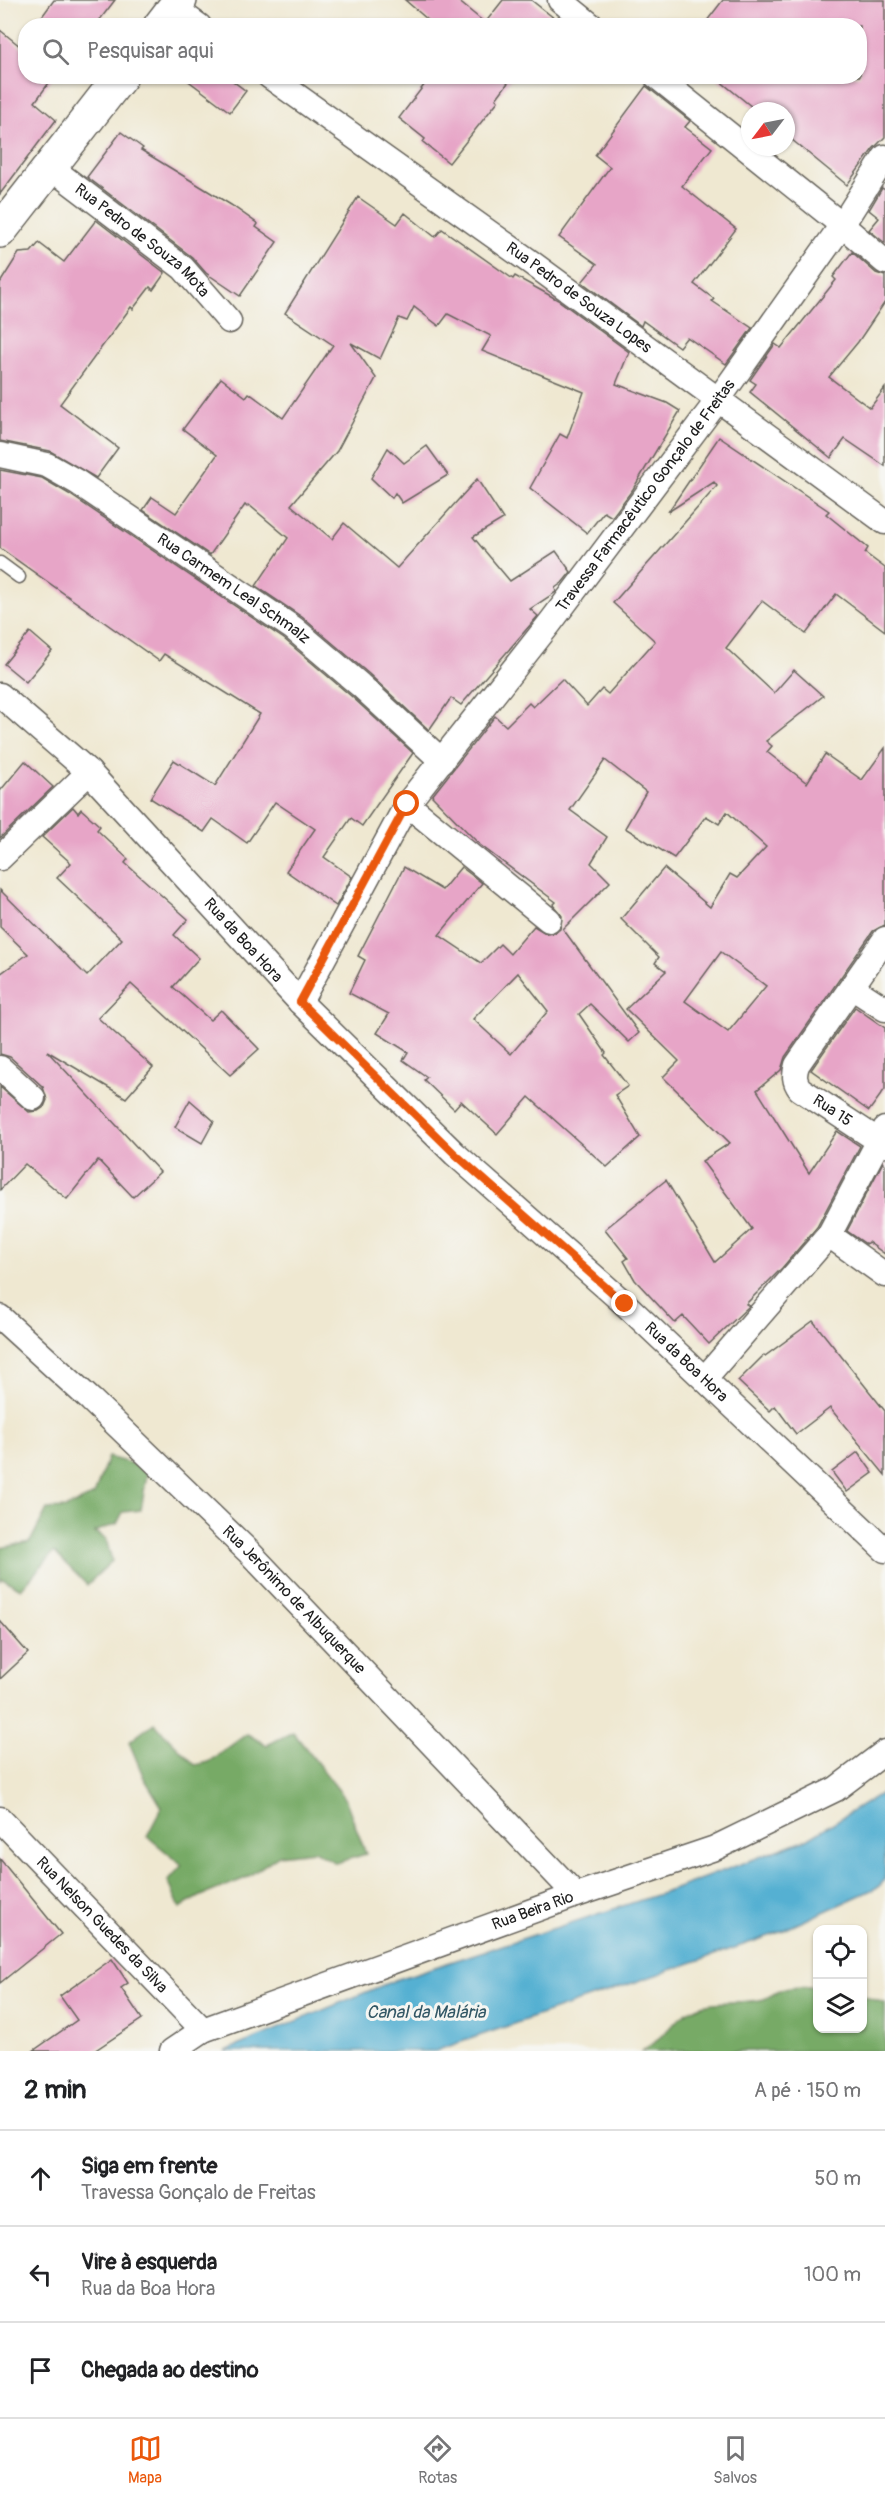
<!DOCTYPE html>
<html lang="pt">
<head>
<meta charset="utf-8">
<style>
  body { margin:0; font-family:Pangolin,sans-serif; background:#f6f6f6; color:#202124 }
  .controls { position:absolute; right:18px; bottom:18px; display:grid; overflow:hidden; border-radius:12px; box-shadow:0 2px 4px #0004 }
  .controls button { width:54px; height:54px; display:grid; place-items:center; padding:0; border:0; border-bottom:2px solid #e0e0e0; background:#fff; color:#202124; font:30px sans-serif }
  .compass { position:absolute; left:741px; top:102px; width:54px; height:54px; border-radius:50%; background:#fff; box-shadow:0 2px 4px #0004; rotate:238deg }
  .stop { position:absolute; width:18px; height:18px; margin:-14px; border:4px solid #ea580c; border-radius:50%; background:#fff }
  .stop.end { background:#ea580c; border-color:#fff; box-shadow:0 2px 6px #0008 }
  .list { margin:0; padding:0; list-style:none }
  h2 { display:flex; justify-content:space-between; align-items:center; height:78px; margin:0; padding:0 24px; font-size:26px }
  h2 small { font-size:20px; font-weight:400; color:#757577 }
  .list li { display:grid; grid-template-columns:39px 1fr auto; gap:18px; align-items:center; box-sizing:border-box; height:96px; padding:0 24px; border-top:2px solid #e0e0e0 }
  .list b { display:block; font-size:22px; white-space:nowrap }
  .list p { margin:0; font-size:20px; white-space:nowrap; color:#757577 }
  .list em { font-size:20px; font-style:normal; color:#757577 }
  .icon { flex:none; width:33px; height:33px; fill:none; stroke:currentColor; stroke-width:2; stroke-linecap:round; stroke-linejoin:round }
  .map { position:relative; flex:none; width:885px; height:2051px; overflow:hidden }
  .search { position:absolute; background:#fff; box-shadow:0 2px 4px #0004; left:18px; right:18px; top:18px; height:66px; display:flex; align-items:center; gap:15px; box-sizing:border-box; padding:0 21px; border-radius:24px; color:#757577; font-size:22px }
  .sheet { height:366px; background:#fff }
  nav { display:flex; justify-content:space-around; align-items:center; box-sizing:border-box; height:84px; border-top:2px solid #e0e0e0; background:#fff; font-size:16px; color:#757577 }
  nav a { display:grid; justify-items:center; gap:3px }
  nav .on { color:#ea580c }
  .map>svg:first-child { display:block }
</style>
</head>
<body>
<div class="map">
<svg width="885" height="2051" viewBox="0 0 885 2051">
  <rect width="100%" height="100%" fill="#f6f6f2"/>
  <filter id="ink" filterUnits="userSpaceOnUse"><feTurbulence type="fractalNoise" baseFrequency=".0167" numOctaves="2"/><feDisplacementMap in="SourceGraphic" scale="12" xChannelSelector="R" yChannelSelector="G"/><feConvolveMatrix kernelMatrix="1 2 1 2 8 2 1 2 1" color-interpolation-filters="sRGB"/></filter>
  <filter id="wash" filterUnits="userSpaceOnUse"><feTurbulence type="fractalNoise" baseFrequency=".008" numOctaves="4" result="noise"/><feDisplacementMap in="SourceGraphic" scale="24" xChannelSelector="R" yChannelSelector="G"/><feGaussianBlur stdDeviation="1.35" result="paint"/><feColorMatrix in="noise" values="0 0 0 0 0 0 0 0 0 0 0 0 0 0 0 0 0 1.4 0 .05"/><feComposite in="paint" operator="in"/></filter>
  <g filter="url(#wash)">
    <rect width="100%" height="100%" fill="#efe8d1"/>
    <g fill="#7a6" stroke="#4a6341" stroke-width="1.5">
      <path d="M108,1457l40,11 -7,42 -18,2 -6,12 -23,8 12,7 6,22 -25,24 -33,-33 -33,37 -18,-10 -3,2v-33l30,-6 17,-33 19,-1 28,-13z"/>
      <path d="M154,1723l41,42 13,-3 39,-28 20,11 26,-13 52,66 21,56 -30,9 -22,-12 -35,4 -33,23 -45,18 -21,12 -12,-27 14,-16 -35,-29 15,-29 -18,-29 -15,-36z"/>
      <path d="M817,1987l1,41h44l1,-32 22,7v48h-243c18,-10 29,-27 45,-39 24,-16 51,-6 77,-13 7,-3 13,-8 21,-10 9,-3 22,-2 32,-2z"/>
    </g>
    <path fill="#54b0d2" stroke="#386677" stroke-width="1.5" d="M885,1791v89l-7,7 -103,47 -340,117h-210l170,-71 277,-90 135,-51z"/>
    <g id="blocks">
      <g fill="#e7a5c7" fill-rule="evenodd">
        <path d="M54,0h61l-20,26h-60z"/>
        <path d="M405,0h52l28,23 18,-23h28l33,26h-129z"/>
        <path d="M723,0h162v137l-12,12 -26,36 -61,-50v-24h-29l-43,-35h146v-50h-157z"/>
        <path d="M0,30l26,21v25h28l-19,26 21,18 -56,74z"/>
        <path d="M182,76h44l20,15 -16,21z"/>
        <path d="M431,76h82l-17,23 2,2 -49,62 -26,-21 2,-3 -26,-21z"/>
        <path d="M646,86l44,35 -5,6 27,21 -30,38 54,43 -42,55 20,15 -2,2 40,27 -26,36 -39,-27 -8,10 -36,-26 -2,5 -59,-44 15,-18 -38,-27 51,-70 -15,-12z"/>
        <path d="M121,132l22,16 -2,2 90,55 27,19 -2,3 21,15 -37,54 -34,-23 -14,-16 -105,-80z"/>
        <path d="M882,188l3,2v53l-16,-13 10,-12 -10,-8z"/>
        <path d="M358,197l39,27 8,-11 30,24 7,-8 71,50 2,-3 43,24 71,52 -13,32 51,19 13,8 -47,78 -21,28 -8,-5 -17,21 -57,-45 30,-54 7,4 17,-46 -102,-41 9,-15 -43,-22 -9,12 -25,-19 -7,14 -8,-3 -19,41 -29,-16 25,35 -39,73 -46,54 41,34 12,-16 53,45 80,-89 26,40 -30,18 37,44 46,-30 15,21 -9,11 -7,5 1,4 -26,17 8,7 -77,89 -10,-7 -22,32 -60,-56 -67,-57 -46,-31 32,-48 -39,-33 -2,2 -2,-2 -35,50 -67,-45 9,-13 24,16 41,-58 -34,-26 38,-51 25,19 3,-4 34,25 50,-73 -48,-32z"/>
        <path d="M96,220l69,53 -12,17 -3,-3 -17,22 -2,-2 -71,97 58,44 -22,30 -46,-27 -50,-10v-158l19,-30 12,-1 8,-9 25,19z"/>
        <path d="M852,252l24,21 9,3v26l-27,40 -29,35 41,31 15,-20v78l-40,-27 -14,19 -81,-66 6,-8 -6,-4 25,-36 6,4 55,-68 -3,-3z"/>
        <path d="M719,437l110,74 -3,3 42,34 -3,5 20,15v63l-49,-37 -30,40 -44,-33 -36,47 48,45 20,-23 29,26 -57,45 6,5 -5,6 40,31 18,-29 37,26 23,-32v177l-12,6 -88,126 -4,13 -24,20 52,83 28,-42 23,15 -43,81 -35,41 -36,36 3,2 -2,2 -38,36 -26,-28 -8,7 -40,-43 -11,-19 4,-3 -23,-29 61,-49 49,82 37,-33 -50,-68 28,-18 -67,-66 16,-16 -53,-52 40,-38 -11,-8 4,-6 -38,-38 43,-51 46,39 20,-33 7,4 29,-31 -39,-35 -8,12 -13,-8 -32,42 -49,-30 21,-36 -41,-32 -35,50 37,27 -16,26 19,19 -47,47 76,104 -10,9 -39,-38 -11,10 27,39 -2,2 24,31 -13,9 25,42 -33,30 -78,-70 -32,37 -36,-33 -7,8 -30,-29 3,-3 -24,-17 5,-8 -31,-19 12,-19 -40,-21 16,-33 -7,-4 46,-89 38,23 19,-23 21,16 -43,52 42,28 19,-19 10,10 24,-28 13,8 8,-1 5,-4 2,-13 -9,-11 3,-3 -76,-57 -48,-49 63,-80 11,10 23,-23 4,4 29,-28 25,27 15,-17 6,5 47,-53 -42,-38 104,-117 -3,-4 -46,30zM721,952l45,34 -38,46 -43,-31zM518,973l30,38 -37,43 -38,-35z"/>
        <path d="M427,446l21,29 -46,28 -7,-10 -3,5 -21,-20 17,-30 16,15z"/>
        <path d="M0,470l42,8 27,16 215,145 67,57 62,57 -51,73 -11,-8 -27,39 28,20 -16,29 -50,-35 29,-42 -40,-27 -28,41 -34,-24 -9,13 -54,-34 24,-38 41,26 45,-72 -96,-60 -5,7 -159,-113z"/>
        <path d="M30,632l22,19 -26,31 -22,-18z"/>
        <path d="M25,761l28,26 -53,51v-47z"/>
        <path d="M73,807l5,6 3,-4 19,17 -3,4 31,29 -3,4 63,56 -14,16 25,23 -26,29 37,33 11,-10 38,39 -29,26 -99,-91 -33,34 55,49 -27,31 -79,-47 113,121 -27,25 -35,-37 -31,39 -42,-35 -25,26v-103l29,25 9,-1 6,-4 3,-7 -4,-13 -33,-30 -10,-3v-80l28,-20 -28,-27v-37l87,86 35,-37 -65,-61 14,-15 -29,-26z"/>
        <path d="M855,1007l30,21v61l-16,22 -58,-41z"/>
        <path d="M190,1100l24,21 -12,22 -27,-16z"/>
        <path d="M883,1162l2,2v90l-17,-12 -2,2 -19,-13z"/>
        <path d="M813,1321l72,90v64l-55,-67 -34,26 -21,-28 -5,5 -32,-30 26,-26 1,1z"/>
        <path d="M858,1452l15,21 -26,19 -15,-20z"/>
        <path d="M0,1621l28,32 -28,26z"/>
        <path d="M0,1859l61,75 -61,49z"/>
        <path d="M112,1959l16,24 -7,5 21,31 -48,32h-61l44,-31 -17,-24z"/>
      </g>
    </g>
  </g>
  <g filter="url(#ink)">
    <use href="#blocks" fill-opacity="0" stroke="#66635b" stroke-width="1.5"/>
    <g fill="none" stroke-linecap="round" stroke-linejoin="round">
      <g stroke="#66635b" stroke-width="15">
        <path id="service" d="M0,563l19,14"/>
      </g>
      <g stroke="#66635b" stroke-width="27">
        <g id="minor">
          <path d="M560,0l32,26"/>
          <path d="M174,8l25,18"/>
          <path id="s1" d="M269,76l260,185 356,261"/>
          <path d="M656,76l186,149 43,37"/>
          <path id="s2" d="M50,167l133,101 46,53"/>
          <path id="s3" d="M0,455l47,10 30,17 216,146 67,57 82,76"/>
          <path id="s4" d="M0,695l89,77 211,230 155,152 170,150 260,246"/>
          <path d="M407,804l142,116"/>
          <path d="M0,858l89,-86"/>
          <path id="s5" d="M885,939l-88,126c-3,10 -3,16 3,24l85,56"/>
          <path d="M853,988l32,21"/>
          <path id="s6" d="M300,1002l107,-198 143,-181 168,-223 124,-175 43,-68"/>
          <path d="M0,1068l33,30"/>
          <path d="M829,1235l56,40"/>
          <path id="s7" d="M0,1317l91,83 157,151 328,344"/>
          <path d="M705,1378l124,-143 56,-106"/>
          <path id="s8" d="M0,1819l203,211"/>
          <path id="s9" d="M172,2051l31,-21 373,-135 139,-47 121,-59 49,-37"/>
        </g>
      </g>
      <g stroke="#66635b" stroke-width="36">
        <g id="secondary">
          <path d="M160,26l20,-26"/>
          <path d="M0,231l121,-155"/>
        </g>
      </g>
      <use href="#service" stroke="#fff" stroke-width="12"/>
      <use href="#minor" stroke="#fff" stroke-width="24"/>
      <use href="#secondary" stroke="#fff" stroke-width="33"/>
    </g>
  </g>
  <g fill="none" stroke-linecap="round" stroke-linejoin="round" filter="url(#ink)">
    <path stroke="#ea580c" stroke-width="8" d="M407,804l-107,198 155,152 170,150"/>
  </g>
  <g text-anchor="middle" dominant-baseline="central" stroke-width="6" stroke-linejoin="round" paint-order="stroke">
    <g font-size="16" fill="#1c1c1c" stroke="#f6f6f2">
      <text stroke="none"><textPath href="#s2" startOffset="118">Rua Pedro de Souza Mota</textPath></text>
      <text stroke="none"><textPath href="#s1" startOffset="381">Rua Pedro de Souza Lopes</textPath></text>
      <text stroke="none"><textPath href="#s6" startOffset="615">Travessa Farmacêutico Gonçalo de Freitas</textPath></text>
      <text stroke="none"><textPath href="#s3" startOffset="272">Rua Carmem Leal Schmalz</textPath></text>
      <text stroke="none"><textPath href="#s4" startOffset="346">Rua da Boa Hora</textPath></text>
      <text stroke="none"><textPath href="#s5" startOffset="218">Rua 15</textPath></text>
      <text stroke="none"><textPath href="#s4" startOffset="958">Rua da Boa Hora</textPath></text>
      <text stroke="none"><textPath href="#s7" startOffset="408">Rua Jerônimo de Albuquerque</textPath></text>
      <text stroke="none"><textPath href="#s9" startOffset="388">Rua Beira Rio</textPath></text>
      <text stroke="none"><textPath href="#s8" startOffset="147">Rua Nelson Guedes da Silva</textPath></text>
    </g>
    <g font-size="18" font-style="italic" fill="#325765" stroke="#f6f6f2">
      <text x="426" y="2012">Canal da Malária</text>
    </g>
  </g>
</svg>
<div class="controls">
<button><svg class="icon" aria-label="locate" viewBox="0 0 24 24"><circle cx="12" cy="12" r="6"/><path d="M12 2v4M12 18v4M2 12h4M18 12h4"/></svg></button>
<button><svg class="icon" aria-label="layers" viewBox="0 0 24 24"><path d="M12 4l9 5-9 5-9-5zM3 14l9 5 9-5"/></svg></button>
</div>
<svg class="compass" viewBox="-18 -18 36 36"><path d="M0-13l5 13h-10z" fill="#e53935"/><path d="M0 13l5-13h-10z" fill="#757577"/></svg>
<div class="stop" style="left:407px;top:804px"></div>
<div class="stop end" style="left:625px;top:1304px"></div>
<div class="search"><svg class="icon" aria-label="search" viewBox="0 0 24 24"><circle cx="10" cy="10" r="6"/><path d="M15 15l6 6"/></svg>Pesquisar aqui</div>
</div>
<section class="sheet">
<h2>2 min<small>A pé · 150 m</small></h2>
<ul class="list">
<li><svg class="icon" aria-label="ahead" viewBox="0 0 24 24"><path d="M12 20V5M6 11l6-6 6 6"/></svg><div><b>Siga em frente</b><p>Travessa Gonçalo de Freitas</p></div><em>50 m</em></li>
<li><svg class="icon" aria-label="left" viewBox="0 0 24 24"><path d="M17 20v-9H6M10 6l-5 5 5 5"/></svg><div><b>Vire à esquerda</b><p>Rua da Boa Hora</p></div><em>100 m</em></li>
<li><svg class="icon" aria-label="arrive" viewBox="0 0 24 24"><path d="M6 21V4h12l-3 4 3 4H6"/></svg><div><b>Chegada ao destino</b></div></li>
</ul>
</section>
<nav>
<a class="on"><svg class="icon" aria-label="map" viewBox="0 0 24 24"><path d="M3 6l6-2 6 2 6-2v14l-6 2-6-2-6 2zM9 4v14M15 6v14"/></svg>Mapa</a>
<a><svg class="icon" aria-label="directions" viewBox="0 0 24 24"><path d="M12 3l9 9-9 9-9-9zM9 14v-3h6M13 9l2 2-2 2"/></svg>Rotas</a>
<a><svg class="icon" aria-label="saved" viewBox="0 0 24 24"><path d="M7 4h10v16l-5-4-5 4z"/></svg>Salvos</a>
</nav>
</body>
</html>
